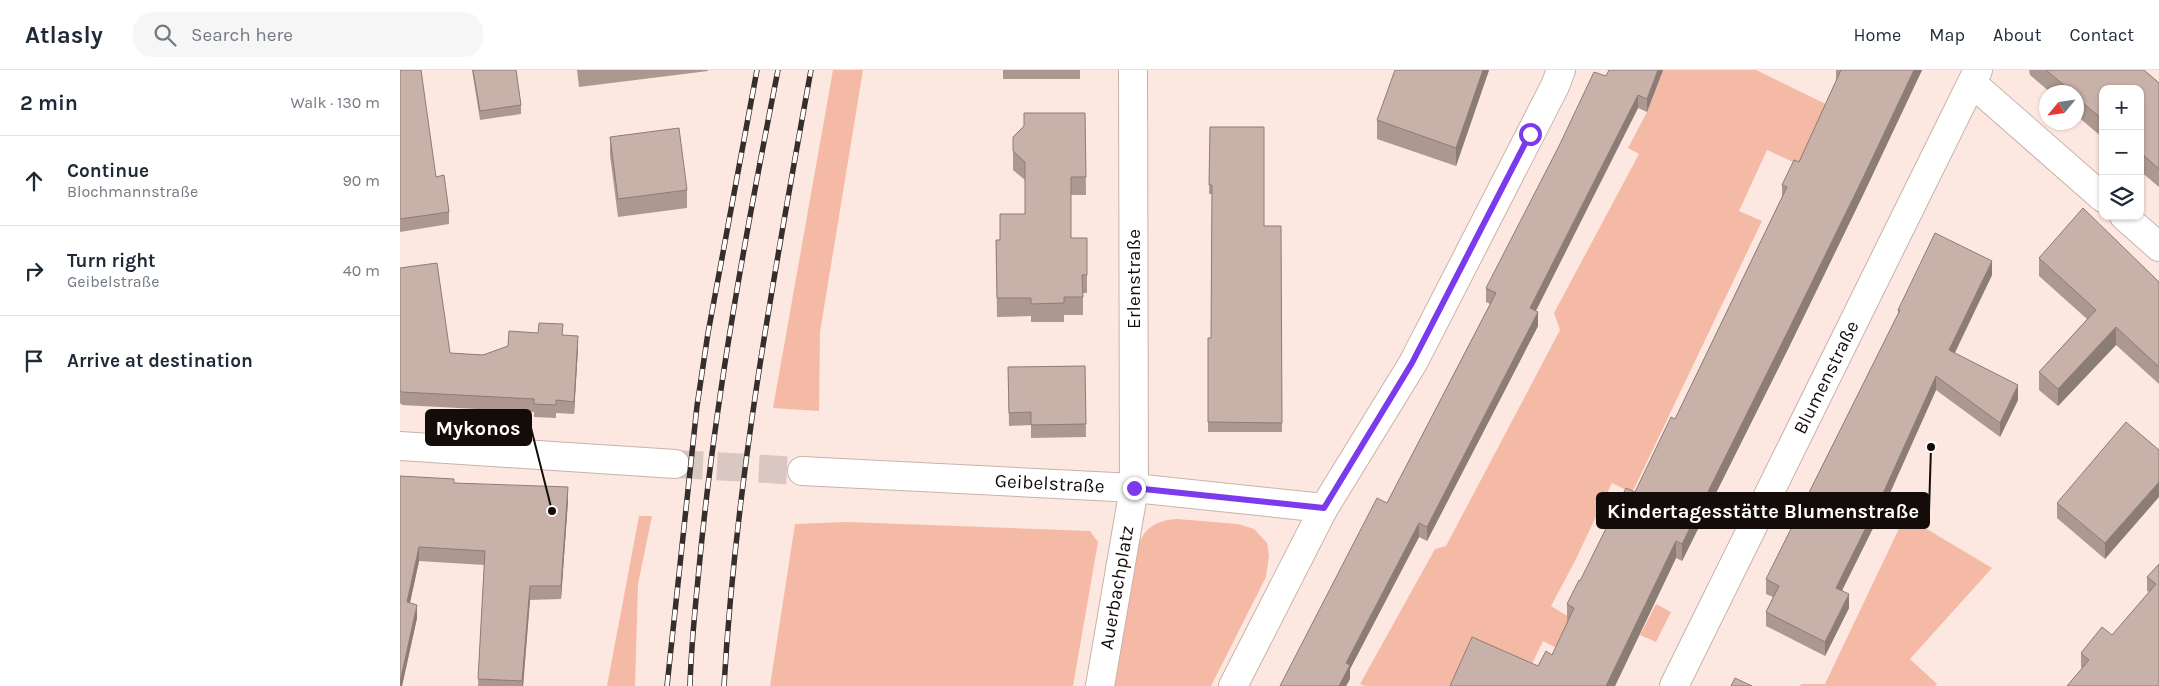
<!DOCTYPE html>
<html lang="en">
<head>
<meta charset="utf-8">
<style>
  body { margin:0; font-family:Karla,sans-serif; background:#f6f6f7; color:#1f2937 }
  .controls { position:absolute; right:15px; top:15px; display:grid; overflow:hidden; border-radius:10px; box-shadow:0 1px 4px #0004 }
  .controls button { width:45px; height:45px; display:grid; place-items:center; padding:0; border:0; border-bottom:1px solid #e0e1e3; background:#fff; color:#1f2937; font:25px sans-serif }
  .compass { position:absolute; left:1639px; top:15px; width:45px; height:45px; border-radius:50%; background:#fff; box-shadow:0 1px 4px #0004; rotate:241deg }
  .stop { position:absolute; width:15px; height:15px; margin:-11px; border:4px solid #7c3aed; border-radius:50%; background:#fff }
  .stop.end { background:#7c3aed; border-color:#fff; box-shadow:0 1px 5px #0008 }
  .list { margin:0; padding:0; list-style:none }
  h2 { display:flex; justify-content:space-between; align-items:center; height:65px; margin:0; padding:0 20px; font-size:21px }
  h2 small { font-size:16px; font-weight:400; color:#747a83 }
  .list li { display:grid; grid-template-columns:32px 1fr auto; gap:15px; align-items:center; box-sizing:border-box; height:90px; padding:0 20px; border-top:1px solid #e0e1e3 }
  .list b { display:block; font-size:19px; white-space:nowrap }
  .list p { margin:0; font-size:16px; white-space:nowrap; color:#747a83 }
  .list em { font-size:16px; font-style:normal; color:#747a83 }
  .icon { flex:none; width:28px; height:28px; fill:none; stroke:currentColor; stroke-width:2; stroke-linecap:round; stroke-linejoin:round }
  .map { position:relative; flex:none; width:1759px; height:616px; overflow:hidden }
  header { display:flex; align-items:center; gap:30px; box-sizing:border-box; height:70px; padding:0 25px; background:#fff; border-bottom:1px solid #e0e1e3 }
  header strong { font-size:24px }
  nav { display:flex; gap:28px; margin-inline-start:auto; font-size:18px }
  .search { width:350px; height:45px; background:#f6f6f7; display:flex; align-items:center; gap:12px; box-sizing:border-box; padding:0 18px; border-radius:20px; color:#747a83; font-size:19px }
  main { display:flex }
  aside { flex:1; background:#fff }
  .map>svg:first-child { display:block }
</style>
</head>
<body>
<header>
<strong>Atlasly</strong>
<div class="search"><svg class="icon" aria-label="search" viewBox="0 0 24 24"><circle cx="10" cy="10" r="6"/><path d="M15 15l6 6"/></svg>Search here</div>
<nav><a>Home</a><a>Map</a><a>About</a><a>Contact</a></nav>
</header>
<main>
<aside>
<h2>2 min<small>Walk · 130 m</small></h2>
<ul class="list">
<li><svg class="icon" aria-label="ahead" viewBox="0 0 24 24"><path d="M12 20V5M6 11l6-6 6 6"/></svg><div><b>Continue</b><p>Blochmannstraße</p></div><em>90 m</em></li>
<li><svg class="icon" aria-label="right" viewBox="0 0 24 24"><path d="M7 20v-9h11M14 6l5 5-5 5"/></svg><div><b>Turn right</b><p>Geibelstraße</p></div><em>40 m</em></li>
<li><svg class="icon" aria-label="arrive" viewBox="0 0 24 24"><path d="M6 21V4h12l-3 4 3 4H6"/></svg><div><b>Arrive at destination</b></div></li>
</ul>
</aside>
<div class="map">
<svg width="1759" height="616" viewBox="0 0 1759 616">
  <rect width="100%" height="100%" fill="#fce8e1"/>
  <g fill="#f5baa5">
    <path d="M433,0h30l-43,262 -1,79 -46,-3z"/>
    <path d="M1263,0h93l76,37 -28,60 -37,-17 -28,61 23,10 -130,272 -20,-10 -38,80 -23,43 18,11 5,8 -12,26 -19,-10 -12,25 -73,20h-93l-5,-2 75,-135 11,-3 114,-216 -6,-17 85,-159 -11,-6 19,-36z"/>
    <path d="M239,446h13l-14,68 -3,102h-28z"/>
    <path d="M1505,446l87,52 -82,91 27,25 -2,2h-135l1,-2h24z"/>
    <path d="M777,449l61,5 16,5 13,14 2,12 -3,22 -55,109h-100l26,-138c7,-20 19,-28 40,-29z"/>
    <path d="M447,452l243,9 8,11 -25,144h-303l25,-162z"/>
    <path d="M1256,534l15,8 -15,30 -16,-7z"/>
  </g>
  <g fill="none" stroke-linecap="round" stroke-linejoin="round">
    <path stroke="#d9c7c1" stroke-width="28" stroke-dasharray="28 14" stroke-linecap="butt" d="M275,394l127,7"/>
    <g stroke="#c9b2aa" stroke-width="30">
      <g id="minor">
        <path d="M1572,13l131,115"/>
        <path d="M1724,146l35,31"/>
        <path d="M0,376l275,18"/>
        <path id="s1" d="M402,401l332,17 190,20"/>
        <path id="s2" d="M700,616l34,-198 -1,-418"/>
        <path d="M833,616l91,-178 89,-145 142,-277 6,-16"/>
        <path id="s3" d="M1274,616l304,-616"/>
      </g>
    </g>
    <use href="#minor" stroke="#fff" stroke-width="28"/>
    <g stroke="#372e2a" stroke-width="5.5">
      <g id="rail">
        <path d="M267,616l30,-280 11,-73 49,-263"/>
        <path d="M290,616c1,-43 6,-85 10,-128 16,-164 46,-326 78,-488"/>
        <path d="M324,616c12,-208 50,-412 87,-616"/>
      </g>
    </g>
    <use href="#rail" stroke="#fff" stroke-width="4" stroke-dasharray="11" stroke-linecap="butt"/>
  </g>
  <g fill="#ac9891">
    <path d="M0,0l36,107 13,35v12l-49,8z"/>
    <path d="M72,0h44l5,35v9l-41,6z"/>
    <path d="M177,0h131v1l-129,16z"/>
    <rect x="603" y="0" width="77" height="9"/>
    <path d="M1089,0l-33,96 -79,-27v-19z"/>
    <path d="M1209,0h54l-16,42 -9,-4 -102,203 2,15 -111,215 -8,-4 -69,132v10l-4,7h-66l107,-183 103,-199 -4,-2v-14l120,-212z"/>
    <path d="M1436,0h86l-59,125 -74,152 -107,214 -6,-3 -61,128h-165l88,-20 14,-11 16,-33 -1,-1v-17l13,-23 55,-89 40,-73 107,-222v-12l17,-23 37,-80z"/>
    <path d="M1629,0h115l15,13v104l-19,-16v-82h-37v49l-27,-23v-23h-26l-20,-17z"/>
    <path d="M685,43l1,82h-15v43h16v55h-4v22h-19v7h-33v-6l-34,1 -1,-77h4l25,-26v-34l-12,-10v-33z"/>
    <path d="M810,57l54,99h17l1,206h-74v-94h3l1,-144h-3z"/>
    <path d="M210,67l77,53v18l-69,9 -8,-62z"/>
    <path d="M1639,188l120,24v102l-43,-39 -58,61 -19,-16v-18l48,-53 -48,-43z"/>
    <path d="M0,198l50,85 33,2 25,-9 55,-11 15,13 -4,66 -18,-1v5l-22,-1v-5l-132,-7 -2,-2z"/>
    <path d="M1592,205l-37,78 63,47 -18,37 -64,-47 -51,114 -43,87 7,17 -24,48 -59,-30v-14l7,-15 -7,-3v-15l132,-265v-4z"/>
    <path d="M685,296l1,71 -55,1v-13l-22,1 -1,-59z"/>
    <path d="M1759,380l-54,109 -48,-41v-15z"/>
    <path d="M0,406l54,7 114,18 -7,98 -31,1 -7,86h-45l6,-121 -65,-4 -9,42 7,15 -15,68z"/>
    <path d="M1759,494v122l-77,-18 -1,-1v-14l31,-18 37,-43 -2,-1v-14z"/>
  </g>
  <g fill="#8c7c76">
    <path d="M1083,0h6l-33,96v-18z"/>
    <path d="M1258,0h5l-16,42v-13z"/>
    <path d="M1514,0h8l-59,125 -74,152 -107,214v-17z"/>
    <path d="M1238,25v13l-108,214v-14z"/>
    <path d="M1592,191v14l-43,89v-14z"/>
    <path d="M1138,242v14l-111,215v-14z"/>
    <path d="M1716,257v18l-58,61v-17z"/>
    <path d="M178,266v12l-4,66v-12z"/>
    <path d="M1536,306v14l-51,114 -49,98v-14z"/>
    <path d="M1618,315v15l-18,37v-14z"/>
    <path d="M1759,412v15l-54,62v-16z"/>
    <path d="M168,417v14l-7,98v-13z"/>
    <path d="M1019,453v14l-69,132v10l-4,7h-7l7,-23z"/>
    <path d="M1276,471v17l-61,128h-9z"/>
    <path d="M19,477v14l-12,55v-14z"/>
    <path d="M130,516v14l-7,86h-1z"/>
    <path d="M1449,524v14l-24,48v-14z"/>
    <path d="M17,535v13l-15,68h-2v-4z"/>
  </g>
  <g fill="#c8b1a9" stroke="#8c7c76">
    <path d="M0,0h21l15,107 8,-2 5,37 -49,7z"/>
    <path d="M73,0h43l5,35 -41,6z"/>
    <path d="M995,0h88l-27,78 -79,-28z"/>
    <path d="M1209,0h49l-11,29 -9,-4 -108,213 8,4 -111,215 -8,-4 -73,140 4,2 -11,21h-59l97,-188 10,5 109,-210 -10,-5 73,-142 35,-74 12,4z"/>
    <path d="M1441,0h73l-51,108 -74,151 -107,215 -6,-3 -70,145h-156l22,-49 66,29 8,-15 6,4 22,-47 -7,-4 12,-24 1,1 46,-93 9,4 36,-75 4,2 112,-232 -5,-2 12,-25 5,2z"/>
    <path d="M1646,0h98l15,13v86l-19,-17v-63h-37v31l-27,-23v-5h-4z"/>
    <path d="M624,43h61l1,64h-15v61h16v37h-5l1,22h-19v6l-33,1v-6h-34l-1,-58h4v-26h25v-52l-12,-11v-14l11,-11z"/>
    <path d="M810,57h54v99h17l1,197 -74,-1v-84h3l1,-153h-3z"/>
    <path d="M279,58l8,62 -69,9 -8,-62z"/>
    <path d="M1683,138l76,74v85l-43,-40 -58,62 -19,-17 57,-62 -57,-52z"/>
    <path d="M1535,163l57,28 -43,89 69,35 -18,38 -64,-47 -51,113 -49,99 13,6 -24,48 -59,-30 13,-26 -13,-7 134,-269h-2z"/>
    <path d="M37,193l13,90 33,2 25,-9 1,-15 29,2 1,-10 24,1 -1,11 16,1 -4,66 -18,-2v5l-22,-1v-5l-132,-7 -2,-1v-123z"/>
    <path d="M685,296l1,58 -55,1v-13l-22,1 -1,-46z"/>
    <path d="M1726,352l33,28v32l-54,61 -48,-40z"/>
    <path d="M0,406l54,3v4l114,4 -7,99h-31l-8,95 -44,-2 7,-128 -66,-4 -12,55 10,3 -17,77z"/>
    <path d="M1759,494v122h-92l22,-26 -8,-7 21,-26 10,8 44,-51 -9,-7z"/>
    <path d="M1335,608l17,8h-21z"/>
  </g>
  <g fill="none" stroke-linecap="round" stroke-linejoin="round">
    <path stroke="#7c3aed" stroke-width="6" d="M734,418l190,20 88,-145 118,-229"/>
  </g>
  <g text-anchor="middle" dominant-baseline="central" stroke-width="5" stroke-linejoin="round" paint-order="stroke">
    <g font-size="19" fill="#130c09" stroke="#fff">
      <text transform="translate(734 209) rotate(-90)">Erlenstraße</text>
      <text stroke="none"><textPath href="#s3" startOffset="344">Blumenstraße</textPath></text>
      <text stroke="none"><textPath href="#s1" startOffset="248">Geibelstraße</textPath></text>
      <text stroke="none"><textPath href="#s2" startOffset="100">Auerbachplatz</textPath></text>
    </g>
  </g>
  <path fill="none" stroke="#130c09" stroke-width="2" d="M152 441L131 358M1531 377L1529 441"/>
  <g fill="#130c09" stroke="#fff" stroke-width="2">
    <circle cx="152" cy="441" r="5"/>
    <circle cx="1531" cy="377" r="5"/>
  </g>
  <g fill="#130c09" stroke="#130c09" stroke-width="2">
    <rect x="26" y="340" width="105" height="35" rx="5"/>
    <rect x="1197" y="423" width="332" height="35" rx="5"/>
  </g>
  <g font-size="20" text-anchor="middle" font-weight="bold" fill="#fff">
    <text x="78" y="365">Mykonos</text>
    <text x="1363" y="448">Kindertagesstätte Blumenstraße</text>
  </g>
</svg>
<div class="controls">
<button>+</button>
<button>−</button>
<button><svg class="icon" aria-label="layers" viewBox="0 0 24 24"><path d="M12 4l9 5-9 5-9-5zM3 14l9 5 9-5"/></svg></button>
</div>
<svg class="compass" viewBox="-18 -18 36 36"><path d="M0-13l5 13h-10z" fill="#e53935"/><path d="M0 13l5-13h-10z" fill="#747a83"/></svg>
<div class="stop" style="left:1130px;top:64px"></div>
<div class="stop end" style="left:734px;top:418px"></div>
</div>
</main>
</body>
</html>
